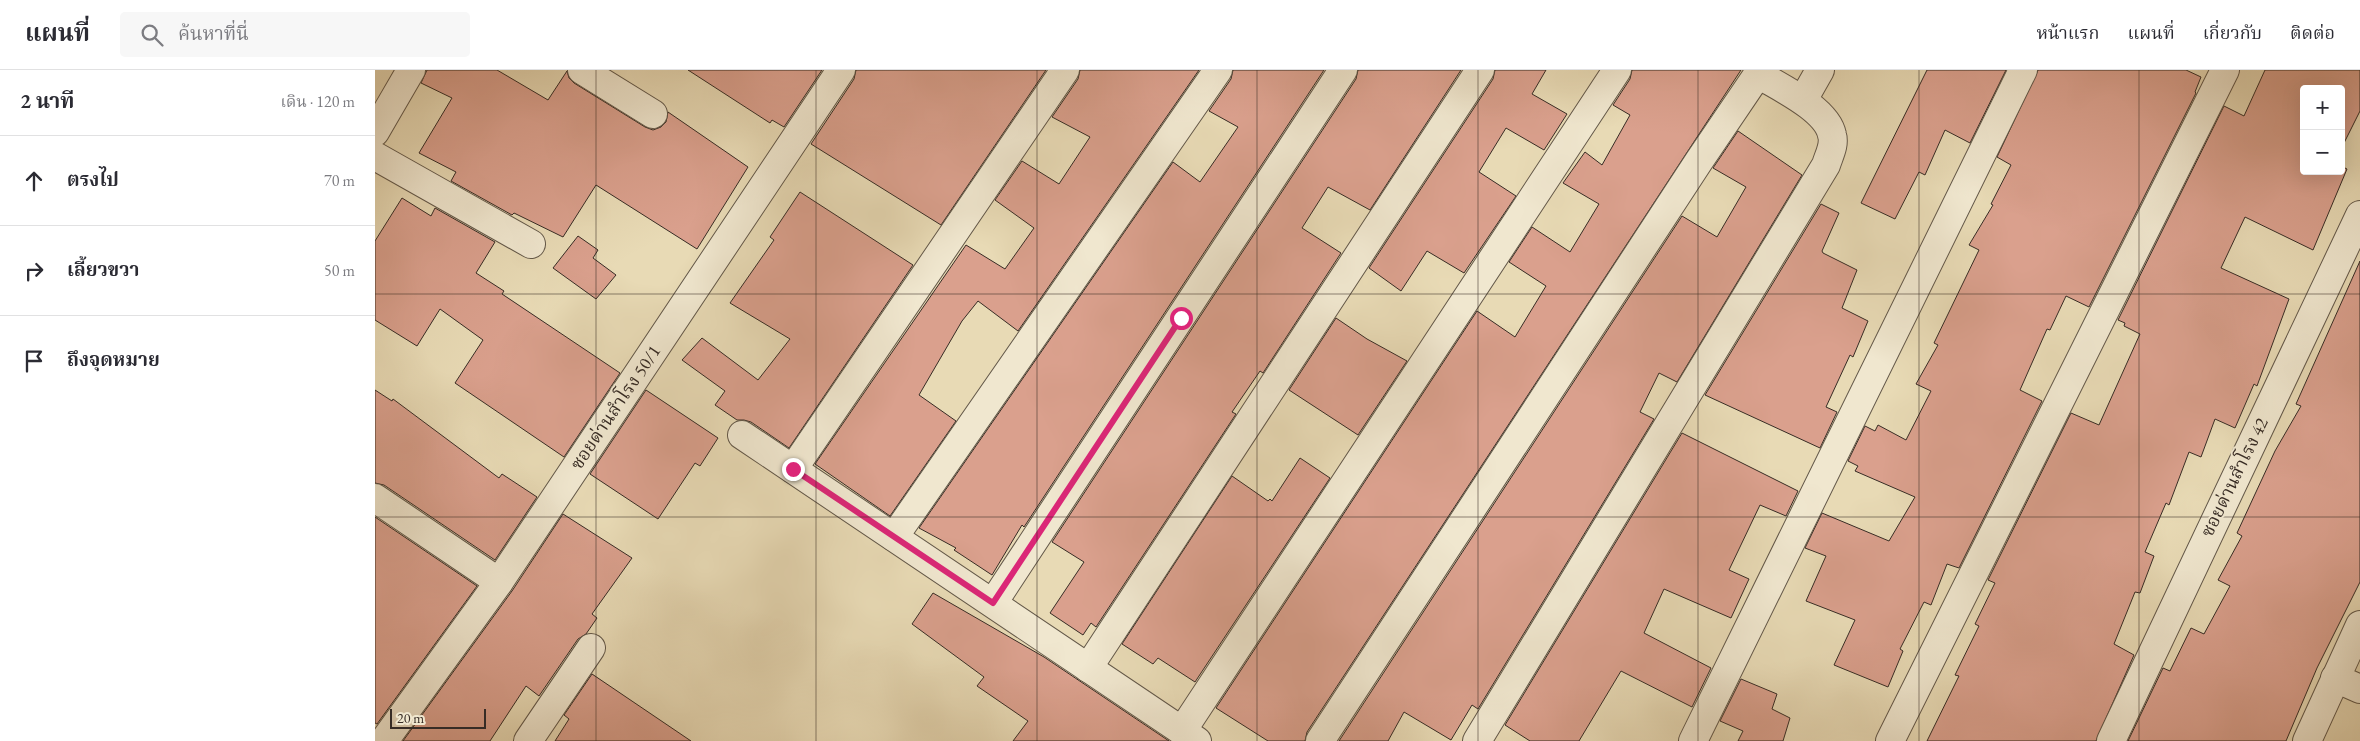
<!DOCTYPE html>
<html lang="th">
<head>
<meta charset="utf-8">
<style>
  body { margin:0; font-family:"EB Garamond","Noto Serif Thai",serif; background:#f7f7f7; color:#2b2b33 }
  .controls { position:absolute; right:15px; top:15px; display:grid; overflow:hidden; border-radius:5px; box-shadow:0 5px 20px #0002 }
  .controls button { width:45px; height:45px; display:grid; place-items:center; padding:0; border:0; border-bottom:1px solid #e1e1e2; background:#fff; color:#2b2b33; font:25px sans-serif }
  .scale { position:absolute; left:15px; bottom:12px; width:96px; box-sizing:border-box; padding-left:5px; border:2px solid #372c25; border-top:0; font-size:14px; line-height:18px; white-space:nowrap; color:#372c25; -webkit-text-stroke:4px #f0e7cf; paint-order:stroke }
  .stop { position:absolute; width:15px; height:15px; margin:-11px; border:4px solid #db2777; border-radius:50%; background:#fff }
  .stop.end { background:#db2777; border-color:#fff; box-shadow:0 1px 5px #0008 }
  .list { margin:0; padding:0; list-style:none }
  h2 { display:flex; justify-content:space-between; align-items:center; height:65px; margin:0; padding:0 20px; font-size:21px }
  h2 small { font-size:16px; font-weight:400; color:#7c7c81 }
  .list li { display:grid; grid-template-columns:32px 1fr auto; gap:15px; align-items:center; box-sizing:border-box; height:90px; padding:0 20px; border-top:1px solid #e1e1e2 }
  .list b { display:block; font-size:19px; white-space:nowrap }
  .list em { font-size:16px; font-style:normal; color:#7c7c81 }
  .icon { flex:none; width:28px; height:28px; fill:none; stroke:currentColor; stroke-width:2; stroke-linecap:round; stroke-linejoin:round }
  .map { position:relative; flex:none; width:1985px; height:671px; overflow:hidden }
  header { display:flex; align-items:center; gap:30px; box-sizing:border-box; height:70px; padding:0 25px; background:#fff; border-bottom:1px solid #e1e1e2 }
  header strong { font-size:24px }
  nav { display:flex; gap:28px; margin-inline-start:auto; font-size:18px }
  .search { width:350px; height:45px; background:#f7f7f7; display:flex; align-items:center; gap:12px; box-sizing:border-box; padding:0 18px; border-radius:5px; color:#7c7c81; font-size:19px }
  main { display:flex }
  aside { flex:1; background:#fff }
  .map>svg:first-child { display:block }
</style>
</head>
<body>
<header>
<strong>แผนที่</strong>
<div class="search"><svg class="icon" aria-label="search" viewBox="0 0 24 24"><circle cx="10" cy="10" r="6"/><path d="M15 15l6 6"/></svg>ค้นหาที่นี่</div>
<nav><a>หน้าแรก</a><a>แผนที่</a><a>เกี่ยวกับ</a><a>ติดต่อ</a></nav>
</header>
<main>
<aside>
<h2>2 นาที<small>เดิน · 120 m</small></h2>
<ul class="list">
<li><svg class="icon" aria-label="ahead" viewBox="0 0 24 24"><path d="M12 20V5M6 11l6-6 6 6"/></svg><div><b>ตรงไป</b></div><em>70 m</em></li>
<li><svg class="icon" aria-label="right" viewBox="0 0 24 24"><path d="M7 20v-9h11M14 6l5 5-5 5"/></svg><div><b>เลี้ยวขวา</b></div><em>50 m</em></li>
<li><svg class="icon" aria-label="arrive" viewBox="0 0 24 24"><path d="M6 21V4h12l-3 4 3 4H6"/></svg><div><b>ถึงจุดหมาย</b></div></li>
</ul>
</aside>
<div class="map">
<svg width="1985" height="671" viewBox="0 0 1985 671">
  <rect width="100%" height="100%" fill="#e8dab5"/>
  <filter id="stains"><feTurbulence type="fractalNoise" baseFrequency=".004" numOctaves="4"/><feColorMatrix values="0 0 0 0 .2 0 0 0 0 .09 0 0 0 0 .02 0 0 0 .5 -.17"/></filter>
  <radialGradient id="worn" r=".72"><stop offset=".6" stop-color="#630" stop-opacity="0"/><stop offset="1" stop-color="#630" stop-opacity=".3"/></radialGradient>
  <g fill="#daa08d" stroke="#372c25">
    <path d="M52,0h70l51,30 19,-29 2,7 5,5 71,44 8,3 8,-3 5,-5 2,-10 80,55 -51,82 -101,-64 -33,52 -49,-24 -2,2 -61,-34 5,-9 -37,-19 33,-55 -31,-15z"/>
    <path d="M313,0h134l-38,57 -12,-7 -2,3z"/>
    <path d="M481,0h190l-105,155 -130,-81 43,-65z"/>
    <path d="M705,0h119l-181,261 -40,-30 -16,20 -43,74 37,26 -66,95 -75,-52 151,-219 39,24 29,-41 -39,-28 27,-39 37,23 31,-47 -38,-20 26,-38z"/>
    <path d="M858,0h91l-300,457 -2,-2 -30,50 -38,-25 2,-2 -37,-20 254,-366 27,20 38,-55 -29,-16 22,-32z"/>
    <path d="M983,0h103l-91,140 -42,-23 -26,41 39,25 -78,120 -3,-2 -28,41 4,2 -140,213 -5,-4 -8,12 -33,-22 34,-51 -32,-20 304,-463z"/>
    <path d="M1120,0h51l-14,24 35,20 -23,36 -38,-22 -27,44 37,24 -52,77 -37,-22 -26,40 -32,-23 124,-189z"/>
    <path d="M1257,0h109l-434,662 -2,9h-37l-52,-33 261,-397 38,26 31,-51 -37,-24 23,-35 38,25 29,-48 -36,-21 22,-31 17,13 28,-50 -17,-10 17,-26z"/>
    <path d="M1552,0h79l-36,73 -25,-13 -20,45 -6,-3 -24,47 -34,-16z"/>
    <path d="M1663,0h148l15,7 -6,15 1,1 -107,214 -23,-11 -16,34 -3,-1 -27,61 22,11 -83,167 -12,-4 -16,41 -7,-3 -24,47 3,2 -15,36 -54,-22 21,-45 -49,-19 20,-45 -21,-8 17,-35 67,28 26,-44 -60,-26 3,-5 -10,-5 17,-35 10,5 3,-6 28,15 25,-49 -15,-7 22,-39 -4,-2 45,-93 -10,-5 24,-40 -2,-1 20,-39 -14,-8z"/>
    <path d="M1890,0h95v41l-19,38v-60h-37v82h37v-5l6,3 -34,81 -68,-33 -24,51 68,31 -32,87 -3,-2 -19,44 -20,-9 -14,38 -12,-5 -20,53 -3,-2 -21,49 9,4 -14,37 -5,-1 -21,52 20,11 -38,86h-169l32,-65 -4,-1 24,-49 -4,-2 20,-41 -7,-3 83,-167 28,12 41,-91 -16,-8 1,-3 -7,-3 106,-214 20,10z"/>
    <path d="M1363,61l64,44 -125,207 -18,-9 -19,39 14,7 -176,290 -6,-4 -21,35 -47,-28 -16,29h-49l343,-525 35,21 29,-50 -33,-19z"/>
    <path d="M425,122l113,73 -124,183 -38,-26 -7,-2h-7l-22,-15 10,-14 -43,-31 20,-22 56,42 32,-41 -60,-36 44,-63 -4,-3z"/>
    <path d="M27,128l29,18 4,-8 60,34 -19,31 28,18 -2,3 118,79 -56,84 -109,-74 28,-43 -43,-31 -23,37 -42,-26v-79z"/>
    <path d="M1446,134l18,9 -17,38 1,2 34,17 -15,38 26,13 -15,36 -3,-2 -24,52 11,5 -17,36 -115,-53z"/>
    <path d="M203,166l20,14 -5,8 23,17 -20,24 -43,-31z"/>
    <path d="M1985,191v321l-43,86 -31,73h-158l35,-73 7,3 21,-43 13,6 26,-48 -12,-6 24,-44 -5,-3 38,-82 26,-45 -5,-2z"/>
    <path d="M961,248l31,21 40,22 -49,74 -69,-45z"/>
    <path d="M0,320l17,11 1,-2 106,79 3,-4 35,23 -42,63 -111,-75 -9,-2z"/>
    <path d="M271,320l72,48 -18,28 -5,-3 -37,56 -68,-45z"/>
    <path d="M1307,363l116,58 -12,25 -26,-11 -31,65 20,9 -18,39 -67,-29 -20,44 67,35 -19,39 -71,-36 -42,70h-49l-25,-16z"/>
    <path d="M925,388l30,20 -135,204 -37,-24 -5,6 -31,-20 110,-168 36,25 2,-2 2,2z"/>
    <path d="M188,444l69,44 -40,56 5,4 -11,16 -8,5 -39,57 -13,-10 -36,55h-87l109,-150z"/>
    <path d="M0,447l102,69 -100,138 -2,-1z"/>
    <path d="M558,523l111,64 125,84h-156l15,-20 -51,-35 7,-9 -72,-53z"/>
    <path d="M217,604l99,67h-136l14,-22 -5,-4z"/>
    <path d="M1366,609l36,15 -5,15 18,9 -7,23h-45l5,-10 -23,-10z"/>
  </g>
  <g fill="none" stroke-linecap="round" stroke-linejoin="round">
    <g stroke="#635849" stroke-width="30">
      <g id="minor">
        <path d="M207,0l71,44"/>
        <path d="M1428,30l17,-30"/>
        <path d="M0,62l36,-62"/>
        <path d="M0,86l156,88"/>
        <path d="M367,365l455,306"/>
        <path d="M418,399l272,-399"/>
        <path d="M0,428l124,84"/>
        <path d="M519,467l324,-467"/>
        <path d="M618,533l350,-533"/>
        <path d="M713,598l392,-598"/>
        <path d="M1960,608l25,11"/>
        <path d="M807,661l435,-661"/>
        <path d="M9,671l115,-159 342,-512"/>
        <path d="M153,671l63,-93"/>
        <path d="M945,671l379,-580 59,-87c21,13 69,35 74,61 3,10 -3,20 -6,30l-349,576"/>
        <path d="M1318,671l330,-671"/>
        <path d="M1515,671l335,-671"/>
        <path d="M1736,671l249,-526"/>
        <path d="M1932,671l53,-116"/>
      </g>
    </g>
    <use href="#minor" stroke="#f0e7cf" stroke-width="28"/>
  </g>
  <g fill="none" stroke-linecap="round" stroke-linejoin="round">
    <path stroke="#db2777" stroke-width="6" d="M418,399l200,134 188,-285"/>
  </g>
  <path fill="none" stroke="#372c25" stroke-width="1" stroke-opacity="0.55" d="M221,0v671M441,0v671M662,0v671M882,0v671M1103,0v671M1323,0v671M1544,0v671M1764,0v671M0,224h1985M0,447h1985"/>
  <g text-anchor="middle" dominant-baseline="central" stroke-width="4" stroke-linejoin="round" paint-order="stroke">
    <g font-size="18" fill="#372c25" stroke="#f0e7cf">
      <text transform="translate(240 337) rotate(-56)">ซอยด่านสำโรง 50/1</text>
      <text transform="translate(1859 407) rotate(-64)">ซอยด่านสำโรง 42</text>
    </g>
  </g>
  <rect width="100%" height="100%" filter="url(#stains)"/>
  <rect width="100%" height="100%" fill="url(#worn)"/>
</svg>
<div class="controls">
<button>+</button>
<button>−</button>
</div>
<div class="scale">20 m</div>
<div class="stop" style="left:806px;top:248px"></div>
<div class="stop end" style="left:418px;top:399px"></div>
</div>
</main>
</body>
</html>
